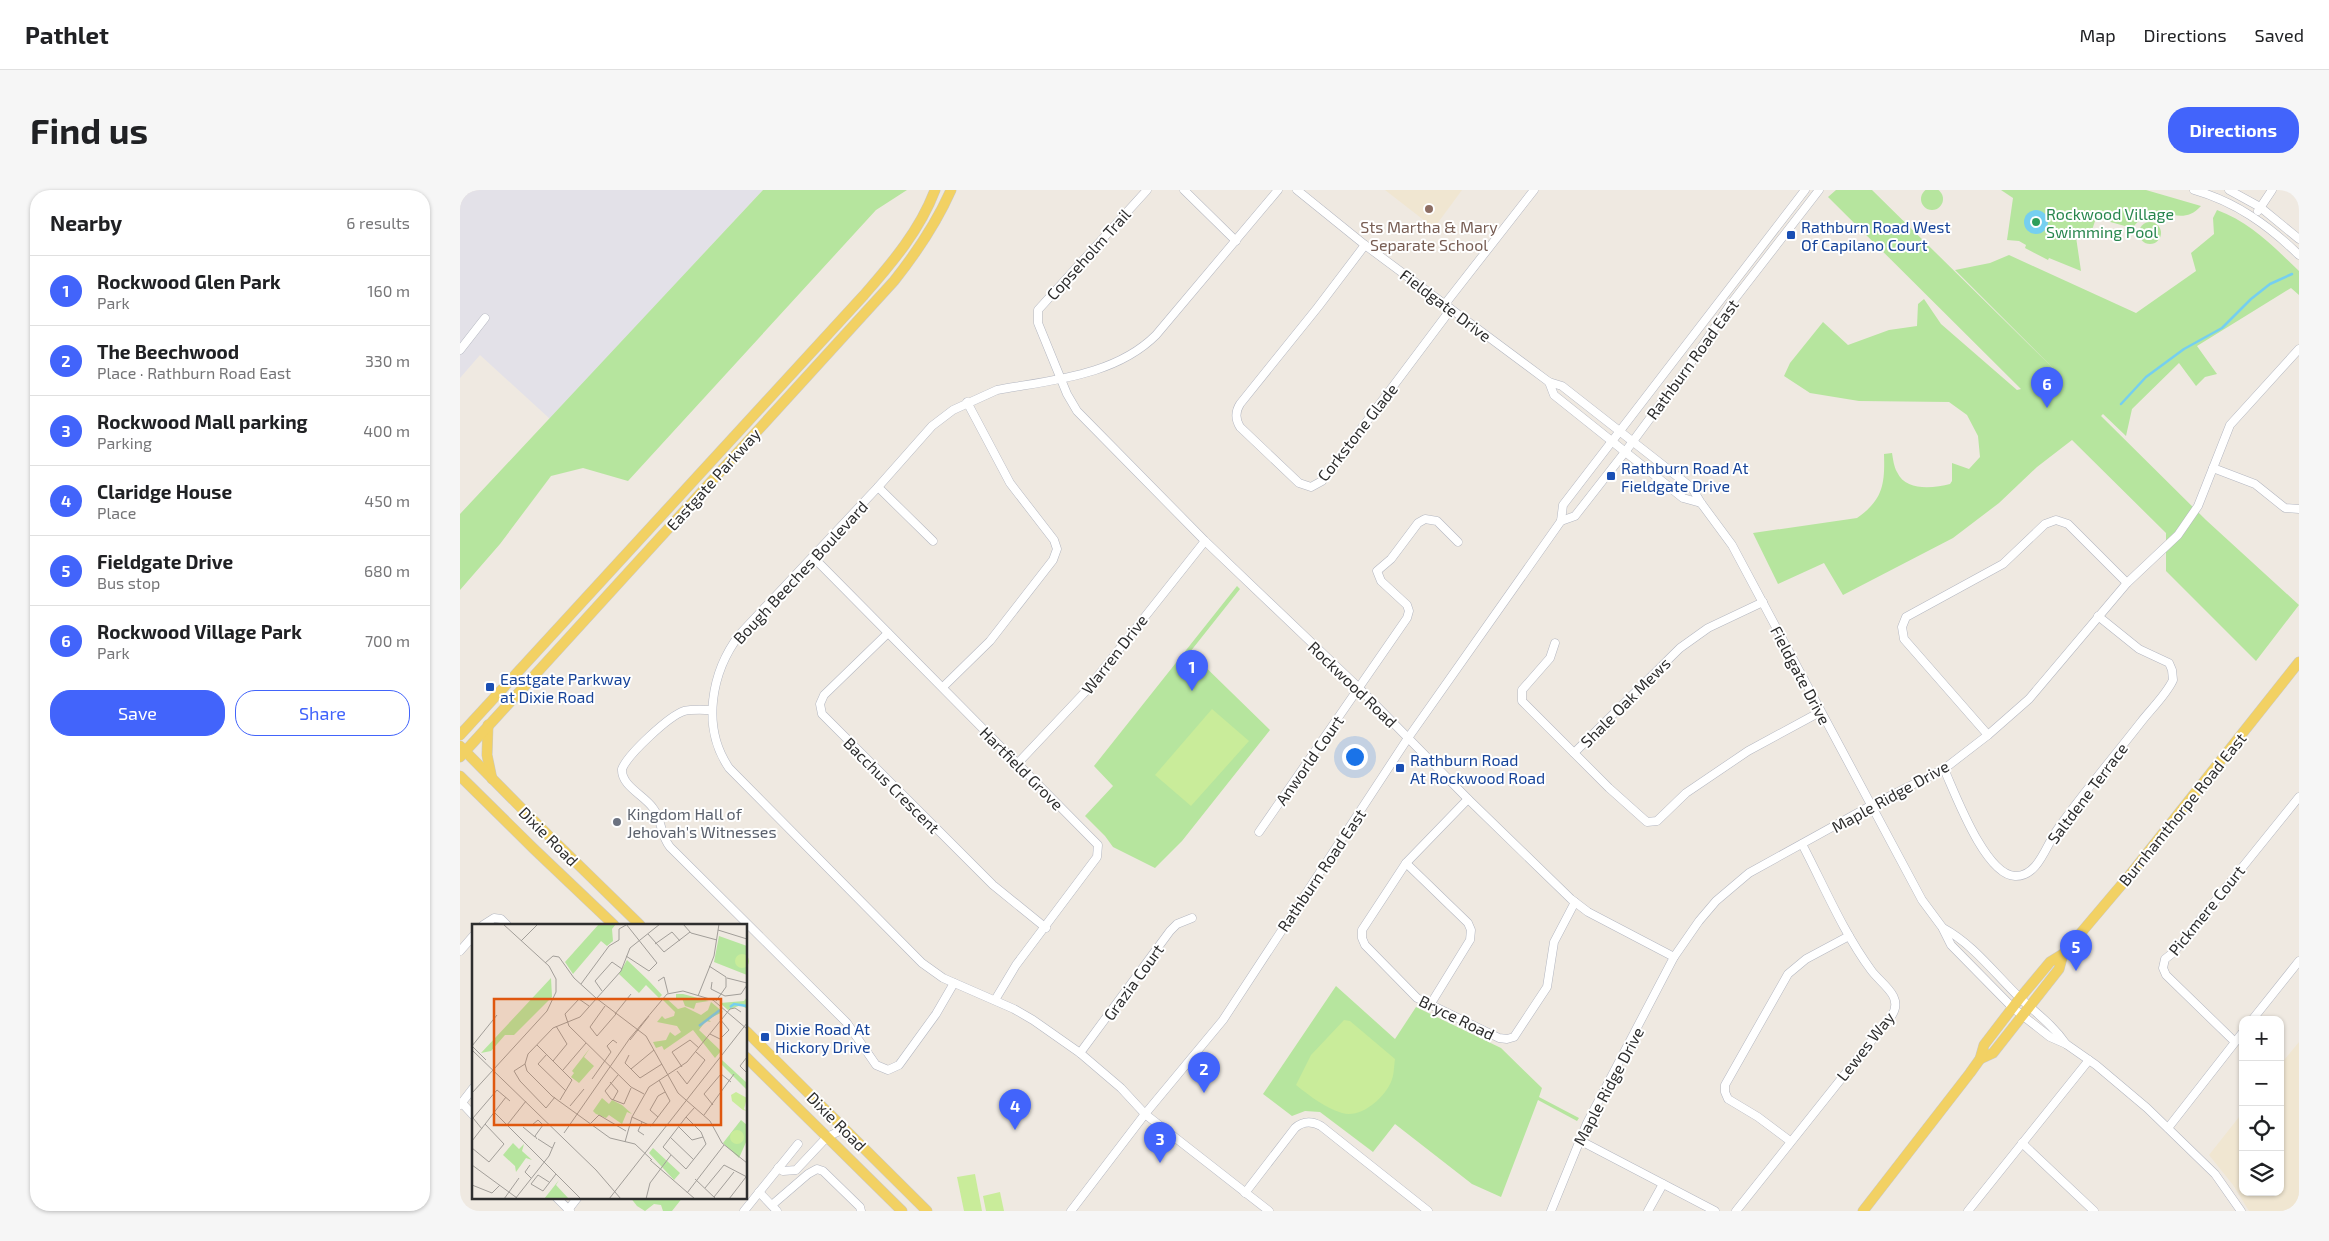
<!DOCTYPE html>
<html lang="en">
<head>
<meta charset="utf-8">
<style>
  body { margin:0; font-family:"Exo 2",sans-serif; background:#f6f6f6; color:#202124 }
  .controls { position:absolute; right:15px; bottom:15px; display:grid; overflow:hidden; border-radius:10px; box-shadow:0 1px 4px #0004 }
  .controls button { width:45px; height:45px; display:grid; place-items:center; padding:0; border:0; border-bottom:1px solid #e0e0e0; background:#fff; color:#202124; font:25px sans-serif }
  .you { position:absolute; left:894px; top:566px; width:18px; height:18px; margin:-12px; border:4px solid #fff; border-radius:50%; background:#1a73e8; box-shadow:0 0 0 8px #1a73e833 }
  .badge { display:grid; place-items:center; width:32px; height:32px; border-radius:50%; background:#4264fb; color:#fff; font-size:16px; font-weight:700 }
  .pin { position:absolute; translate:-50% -41px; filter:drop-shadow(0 1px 2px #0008) }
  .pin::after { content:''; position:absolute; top:26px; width:18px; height:15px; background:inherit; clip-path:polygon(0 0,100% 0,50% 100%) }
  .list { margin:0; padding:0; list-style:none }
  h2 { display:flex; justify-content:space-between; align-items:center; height:65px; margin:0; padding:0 20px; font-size:21px }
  h2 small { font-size:16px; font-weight:400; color:#757577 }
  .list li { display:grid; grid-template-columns:32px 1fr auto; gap:15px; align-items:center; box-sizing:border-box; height:70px; padding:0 20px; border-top:1px solid #e0e0e0 }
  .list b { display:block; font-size:19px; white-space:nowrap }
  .list p { margin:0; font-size:16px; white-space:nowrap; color:#757577 }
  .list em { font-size:16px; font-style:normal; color:#757577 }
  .actions { display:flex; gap:10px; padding:15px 20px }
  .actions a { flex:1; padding:11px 0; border:1px solid #4264fb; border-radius:20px; text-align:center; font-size:18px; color:#4264fb }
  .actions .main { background:#4264fb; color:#fff }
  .icon { flex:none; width:28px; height:28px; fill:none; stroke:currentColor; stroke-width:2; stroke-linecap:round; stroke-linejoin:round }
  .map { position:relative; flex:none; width:1839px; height:1021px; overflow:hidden; border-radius:20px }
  header { display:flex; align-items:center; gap:30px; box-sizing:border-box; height:70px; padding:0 25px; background:#fff; border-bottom:1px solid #e0e0e0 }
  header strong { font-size:24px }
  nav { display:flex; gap:28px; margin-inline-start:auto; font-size:18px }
  .intro { display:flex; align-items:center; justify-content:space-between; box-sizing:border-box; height:120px; padding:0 30px }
  h1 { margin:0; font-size:35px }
  .button { padding:12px 22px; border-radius:20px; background:#4264fb; color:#fff; font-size:18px; font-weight:700 }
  main { display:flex; gap:30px; padding:0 30px }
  aside { flex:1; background:#fff; border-radius:20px; box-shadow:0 1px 4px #0004 }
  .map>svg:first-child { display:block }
</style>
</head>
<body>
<header>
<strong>Pathlet</strong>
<nav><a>Map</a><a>Directions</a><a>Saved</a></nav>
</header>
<div class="intro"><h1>Find us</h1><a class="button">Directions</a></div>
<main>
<aside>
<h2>Nearby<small>6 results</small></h2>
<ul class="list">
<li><span class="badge">1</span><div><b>Rockwood Glen Park</b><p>Park</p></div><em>160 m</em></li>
<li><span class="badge">2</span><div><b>The Beechwood</b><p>Place · Rathburn Road East</p></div><em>330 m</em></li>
<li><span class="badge">3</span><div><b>Rockwood Mall parking</b><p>Parking</p></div><em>400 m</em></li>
<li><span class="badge">4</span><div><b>Claridge House</b><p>Place</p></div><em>450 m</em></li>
<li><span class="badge">5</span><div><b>Fieldgate Drive</b><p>Bus stop</p></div><em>680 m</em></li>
<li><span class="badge">6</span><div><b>Rockwood Village Park</b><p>Park</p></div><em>700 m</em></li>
</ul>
<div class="actions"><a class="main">Save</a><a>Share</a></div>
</aside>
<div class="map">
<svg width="1839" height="1021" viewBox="0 0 1839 1021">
  <rect width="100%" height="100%" fill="#efe9e1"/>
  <path fill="#e3e1e8" d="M0,0h303l-213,229 -70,-64 -20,23z"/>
  <g fill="#f0e6d1">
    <path d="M925,0h77l-28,38z"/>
    <path d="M1839,852v169h-50l-16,-26 -24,-30 34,-43v80h37v-127z"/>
  </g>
  <g fill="#b6e59e">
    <circle cx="1472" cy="9" r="11"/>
    <path d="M303,0h144l-31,20 -248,271 -45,-13 -32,8 -51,68 -40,46v-76z"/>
    <path d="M1376,0h36l188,185 -105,-105 35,-7 19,-8 127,58 60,-42 -5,-18 23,-19 -1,-16 4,-8c33,12 58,38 82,61v24l-8,-7 -94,58 20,28 -12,3 -9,9 -17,-23 -47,46 -6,27 -23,-22 -2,2 105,104 93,85 -43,56 -90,-90v-38l-94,-93 -35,27 -38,36 -46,35 -110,57 -19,-32 -46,21 -25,-51 104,-15c26,-18 28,-34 27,-64l8,-1c1,6 2,14 5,19 9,20 37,16 53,12l2,-3v-18l17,6 11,-12 -2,-21 -11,-21 -18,-13 -90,-1 -49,-8 -26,-17 6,-13 33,-41 25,23 41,-15 28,-4 1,-22 6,-5 17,25 76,66 4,-1 -193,-192z"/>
    <path d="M1541,0h145l55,16c-17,19 -33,4 -54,6l-15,16 -36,-10 -5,15 -15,4 5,34 -32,-13 -1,2 -23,-12 1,-3 -7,-4 -12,-1 6,-42z"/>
    <circle cx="1690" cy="43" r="11"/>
    <path d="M777,396l3,3 -50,63 80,78 -88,111 -27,27 -42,-21 -8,-11 -20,-20 28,-30 -19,-20z"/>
    <path d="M876,796l59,53 21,-32 85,41 41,40 -3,9 40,21 -2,3 -39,-21 -37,97 -29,-13 -77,-60 -22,28 -53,-40 -15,-1 -13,5 -29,-22z"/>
    <path d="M170,1007h53l-11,14h-9l-2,-6 -7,-1 -9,7 -8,-5z"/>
  </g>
  <g fill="#c9ec9a">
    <path d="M752,519l37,32 -58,65 -36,-31z"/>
    <path d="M884,830l6,1 45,38c-1,7 -1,17 -4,23 -7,16 -30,37 -49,31 -17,-5 -32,-17 -46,-28l15,-30z"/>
    <path d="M515,984l7,37h-18l-7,-34z"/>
    <path d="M540,1002l4,19h-18l-3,-15z"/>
  </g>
  <circle fill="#75cff0" cx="1576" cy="32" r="12"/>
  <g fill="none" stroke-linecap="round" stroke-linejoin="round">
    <path stroke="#75cff0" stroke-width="2.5" d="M1661,214l25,-27 38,-28 38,-21 29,-29 19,-15 22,-10"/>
    <g stroke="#b4b7c1" stroke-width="9">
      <g id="minor">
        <path d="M687,0l-109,120v13l29,71 10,17 128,130 154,147 109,111 103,100 17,13 86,45"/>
        <path d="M724,0l52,51"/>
        <path d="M837,0l68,55 184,137 13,4 130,102 9,15 31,42 190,355 20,27 9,18 62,63 37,29 16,7 30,21 51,43 68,66 26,37"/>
        <path d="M1734,0c42,12 74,35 105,65"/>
        <path d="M1769,0l31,17 39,32"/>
        <path d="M1798,21l14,-21"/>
        <path d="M905,55l-47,62 -78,97c-5,8 -5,15 0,23l59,56 12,4 11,-6 129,-172"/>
        <path d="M985,114l89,-114"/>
        <path d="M0,160l25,-32"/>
        <path d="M1089,192l5,13 129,103 18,5"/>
        <path d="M1753,278l42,16 30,24 14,1"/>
        <path d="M418,297l55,54"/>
        <path d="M1101,331l14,-5 50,-64 63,-85 42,-62 89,-115"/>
        <path d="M353,367l285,288 -1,12 -81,108 -21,35"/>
        <path d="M428,443l-64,62 -4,9 2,10 171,171 53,43"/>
        <path d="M1095,453l-5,15 -28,32v11l87,87 38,34 10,-1 29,-28 62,-42 72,-39"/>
        <path d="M483,497l47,-46 63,-81 4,-11 -3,-9 -44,-57 -43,-81"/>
        <path d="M252,520c-9,0 -19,-1 -28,1 -15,5 -56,43 -62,58 -1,17 22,26 31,39 9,11 7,27 17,39l177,176 29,42 12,5 11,-5 37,-51 18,-31"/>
        <path d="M1528,545l-84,-96 -2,-12 4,-10 97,-53 42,-40 11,-4 12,4 59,59"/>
        <path d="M1114,563l106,-105 28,-20 55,-26"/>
        <path d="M558,573l68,-72 119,-150"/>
        <path d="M1484,579c11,24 41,106 71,107 23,1 31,-31 42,-46 26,-37 56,-72 84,-108 10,-13 25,-27 32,-42l-1,-10 -3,-7 -30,-14 -41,-33"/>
        <path d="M1008,609l-62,64 -44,67v8l3,7 52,53 82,40 8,1 7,-2 33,-50 7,-45 21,-40"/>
        <path d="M799,642l148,-214 2,-7 -2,-6 -26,-24 -4,-10 14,-12 27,-36 7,-4 12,2 21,21"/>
        <path d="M946,673l62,60 3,7 -1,10 -40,65"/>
        <path d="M23,735l11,-7 7,1 6,6"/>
        <path d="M1483,738c30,16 52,46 77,70 16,15 33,27 46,46"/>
        <path d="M0,761l14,-16"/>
        <path d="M1792,830l47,-59"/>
        <path d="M1775,852l-69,-67 -3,-7 2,-9 9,-7 125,-155"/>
        <path d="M620,863l90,-122 7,-7 15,-6"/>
        <path d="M2,913l12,13"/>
        <path d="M0,915l14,-18"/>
        <path d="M1708,938l75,-96"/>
        <path d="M1119,950l136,71"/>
        <path d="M1330,951l-32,-24 -30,-18 -3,-7v-7l63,-111 18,-15 43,-23"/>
        <path d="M1562,953l72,68"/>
        <path d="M318,978l5,3 13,-1 31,-33 17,-8"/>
        <path d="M299,1002l18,19"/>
        <path d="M785,1003l50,-65c8,-7 17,-7 26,-2l107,85"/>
        <path d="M96,1007l14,14"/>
        <path d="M312,1015l36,-31 9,-5 6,2 37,36 1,4"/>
        <path d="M108,1020l10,-13"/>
        <path d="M284,1021l54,-67"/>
        <path d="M611,1021l74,-97 78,-94 185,-282 153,-217 2,-16 242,-315"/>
        <path d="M809,1021l-124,-97 -24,-26 -41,-35 -47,-33 -19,-11 -71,-31 -21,-15 -193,-195c-28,-41 -18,-96 11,-134l138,-147 54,-61 21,-16 44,-20c54,-10 118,-14 159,-55l122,-145"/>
        <path d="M1091,1021l36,-88 87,-166 25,-36 17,-20 33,-28 123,-68 72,-36 44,-34 41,-36 98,-116 51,-48 20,-29 32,-81 69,-76"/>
        <path d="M1188,1021l15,-27"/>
        <path d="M1276,1021l156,-196c12,-19 -11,-31 -21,-45 -28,-38 -47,-84 -69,-126"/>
        <path d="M1508,1021l121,-151"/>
      </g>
    </g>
    <g stroke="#c9c9c9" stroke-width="11">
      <g id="major">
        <path d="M28,535l-1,30 5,24"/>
        <path d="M0,545l404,-440c28,-32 56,-65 71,-105"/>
        <path d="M0,556l89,90 91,89"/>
        <path d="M0,567l434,-476c23,-29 42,-57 57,-91"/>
        <path d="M0,586l74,73 80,76"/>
        <path d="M286,841l181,180"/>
        <path d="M286,867l156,154"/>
        <path d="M1520,869l13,-6 66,-84 4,-15"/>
        <path d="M1403,1021l107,-138 10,-14 4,-14 36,-47 30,-36 13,-8 66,-78 170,-214"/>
      </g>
    </g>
    <use href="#minor" stroke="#fff" stroke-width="8"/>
    <use href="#major" stroke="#f2d163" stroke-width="10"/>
  </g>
  <circle fill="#8d6e63" stroke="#fff" stroke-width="2" cx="969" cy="19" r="5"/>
  <circle fill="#2e9e5b" stroke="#fff" stroke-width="2" cx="1576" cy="32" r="5"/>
  <g fill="#1a4fb4" stroke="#fff" stroke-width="2">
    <rect x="1326" y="40" width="10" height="10" rx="2.5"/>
    <rect x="1146" y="281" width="10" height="10" rx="2.5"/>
    <rect x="25" y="492" width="10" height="10" rx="2.5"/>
    <rect x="935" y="573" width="10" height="10" rx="2.5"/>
    <rect x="300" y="842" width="10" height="10" rx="2.5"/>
  </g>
  <circle fill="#6b7280" stroke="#fff" stroke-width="2" cx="157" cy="632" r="5"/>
  <g text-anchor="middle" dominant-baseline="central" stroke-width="4" stroke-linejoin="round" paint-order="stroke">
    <g font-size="16" fill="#27864d" stroke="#fff" text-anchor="start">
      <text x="1586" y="23">Rockwood Village<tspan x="1586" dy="18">Swimming Pool</tspan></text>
    </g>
    <g font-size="16" fill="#785e54" stroke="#fff">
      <text x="969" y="36">Sts Martha &amp; Mary<tspan x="969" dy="18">Separate School</tspan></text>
    </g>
    <g font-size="16" fill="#164399" stroke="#fff" text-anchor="start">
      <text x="1341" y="36">Rathburn Road West<tspan x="1341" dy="18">Of Capilano Court</tspan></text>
      <text x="1161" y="277">Rathburn Road At<tspan x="1161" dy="18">Fieldgate Drive</tspan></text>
      <text x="40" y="488">Eastgate Parkway<tspan x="40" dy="18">at Dixie Road</tspan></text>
      <text x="950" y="569">Rathburn Road<tspan x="950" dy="18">At Rockwood Road</tspan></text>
      <text x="315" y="838">Dixie Road At<tspan x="315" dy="18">Hickory Drive</tspan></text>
    </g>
    <g font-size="16" fill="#2e2e2e" stroke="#fff">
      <text transform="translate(628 64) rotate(-48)">Copseholm Trail</text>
      <text transform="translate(986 115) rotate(37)">Fieldgate Drive</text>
      <text transform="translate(1232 169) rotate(-54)">Rathburn Road East</text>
      <text transform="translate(897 242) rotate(-52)">Corkstone Glade</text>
      <text transform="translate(253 289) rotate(-48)">Eastgate Parkway</text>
      <text transform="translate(340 382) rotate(-47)">Bough Beeches Boulevard</text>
      <text transform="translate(654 464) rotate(-52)">Warren Drive</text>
      <text transform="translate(1341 485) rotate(62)">Fieldgate Drive</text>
      <text transform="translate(893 494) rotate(44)">Rockwood Road</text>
      <text transform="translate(1165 512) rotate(-45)">Shale Oak Mews</text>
      <text transform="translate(849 570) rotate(-55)">Anworld Court</text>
      <text transform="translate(562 578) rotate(45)">Hartfield Grove</text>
      <text transform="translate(432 595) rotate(45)">Bacchus Crescent</text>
      <text transform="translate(1627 603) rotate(-53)">Saltdene Terrace</text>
      <text transform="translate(1430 606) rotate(-29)">Maple Ridge Drive</text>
      <text transform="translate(1722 619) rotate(-51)">Burnhamthorpe Road East</text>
      <text transform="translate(89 646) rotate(45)">Dixie Road</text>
      <text transform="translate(861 680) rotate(-56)">Rathburn Road East</text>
      <text transform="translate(1746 720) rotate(-51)">Pickmere Court</text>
      <text transform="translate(673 792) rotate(-54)">Grazia Court</text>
      <text transform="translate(997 827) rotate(26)">Bryce Road</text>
      <text transform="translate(1405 856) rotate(-52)">Lewes Way</text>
      <text transform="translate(1148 896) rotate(-62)">Maple Ridge Drive</text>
      <text transform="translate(377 931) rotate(45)">Dixie Road</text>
    </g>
    <g font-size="16" fill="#5b616d" stroke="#fff" text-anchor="start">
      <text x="167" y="623">Kingdom Hall of<tspan x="167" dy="18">Jehovah's Witnesses</tspan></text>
    </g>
  </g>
  <g transform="translate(12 734)">
    <rect width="275" height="275" fill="#efe9e1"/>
    <path d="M127,0h17l-4,5 1,12 -6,5 -6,-5 -28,33 -8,-12zM247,12l28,10v29l-33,-13zM155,36l22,21 13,14 -3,3 -13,-13 -7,8 -20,-19zM79,54l1,19 -38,38h-9l-14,16 -10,2zM204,70h7l26,7 -13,2 -2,6 -9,-3 -3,-8h-6zM275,73v12l-6,-4 -13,5 -8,-7 24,-2zM194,74l12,11 7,-2 16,8 7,-5 3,-8 12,10 -15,7 3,3 -5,-1 -7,9 22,21 -6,7 -22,-28 -29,20 -2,-4 -6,2 -3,-6 13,-2 4,-8 5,4 6,-4 -4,-6 -20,-4 5,-6 3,3 9,-3 1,-4 -12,-12zM118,124l-6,9 10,9 -15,17 -8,-6 3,-4 -2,-2zM250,136l25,23v7l-27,-27zM130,174l7,6 3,-4 10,5 10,9 -5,-2 -5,12 -13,-9 -3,3 -10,-4 -3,-3zM269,196l6,5v15l-8,18 -16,-15zM41,219l6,6 5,-5 -2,7 10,9 -6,-2 -10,14 -1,-6 -12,-11zM181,224l27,25 -6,7 -25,-27zM87,256l-3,5 13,14h-25z" fill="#b6e59e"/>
    <path d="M263 37a7 7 0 1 1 14 0a7 7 0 1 1-14 0ZM264,168l11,6 -3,11 3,2 -4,-1 -11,-9 -1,-6zM258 213a7 7 0 1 1 14 0a7 7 0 1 1-14 0Z" fill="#c9ec9a"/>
    <path fill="none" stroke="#75cff0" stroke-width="2.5" d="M258,83l4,-3 13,2M227,102l21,-16"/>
    <path fill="none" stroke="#a29e99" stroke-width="1" d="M154,0l31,39 -8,8 -23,-15M211,0l8,9 26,7M246,6l29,9M176,10l16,18 26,-20M49,17l17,-17M183,20l17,-12 8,9M73,39l8,-7 6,1 15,21 22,20 50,38 32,57 32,28 12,22 25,20M237,42l17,11v10l-10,14M255,54l20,5M186,57l6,-4 4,16M240,58l-1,7 14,7 16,-2 6,-9M109,60l28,-38 10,-6v-11l7,-4M130,67l-7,-10 17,-19 10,7M226,72l16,-40 5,-32M117,82l-10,-7 -14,15 4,12 62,61 13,7M133,82l-15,21 7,9 19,-22M143,90l16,-20M238,110l10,5 9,-9 -9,-11M158,116l19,-24M65,121l35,35 -12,20M0,122l25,-31M0,122l14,14M0,126l124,120 25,29M75,130l-9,10 28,27M157,131l-4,8 15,15 22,-14M275,133l-7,9 7,7M81,137l14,-17 -11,-18M53,140l-11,7 6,10 26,27 9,-11M210,143l-10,-15 18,-12 9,8M159,145l23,-19M91,146l23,-27M205,147l10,13 18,-24 -9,-8M146,151l-13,16 6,8 13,5 7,-16M120,155l19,-27 -4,-6 6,-6 4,3M138,158l8,9 -5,9M0,169l75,-82 9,-19v-13l-7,-13 -46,-42M241,181l-9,-11 17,-20 10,8M98,182l14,-17M22,188l87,87M232,191l30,-41M160,193l19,9 19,-25 -11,-21M186,193l-8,-7 8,-14 7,-4M214,193l15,15 5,12 -20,25 -23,-22 23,-30 9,-10M170,198l-4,9 6,4M119,199l8,-8 27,16M35,201l19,-24M60,201l6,-5 5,5 -8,11 2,3M51,203l12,10M207,203l13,13 11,-3M10,205l-9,-11 24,-28 13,11M92,209l66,-95 37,-44 16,-3 30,9 34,29M198,213l24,23M66,215l14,9M0,217l34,-44M153,218l7,-25 17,-30 38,-25 43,-53 5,-1 6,4M0,224l17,14 15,-18 -19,-20M178,236l45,39M180,236l-17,-16 -25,-6 -58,-42 -25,-25 -2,-7 3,-10 25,-26 27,-11 41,-46 9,-23 30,-24M0,241l45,33M58,241l-5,7 6,6M223,255l21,20M77,258l-11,-7 -7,9 12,7 13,-17M0,261l20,8 8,-8M233,264l19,-23 23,12M215,269l37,-48M242,273l20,-25M32,275l15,-21M43,275l34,-43 6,-14M137,275l138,-176M174,275l4,-16 21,-28M257,275l17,-22"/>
    <path fill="#df570e" fill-opacity="0.15" stroke="#df570e" stroke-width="2.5" d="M22,75h227v126h-227z"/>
    <rect width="275" height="275" fill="none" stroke="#2e2e2e" stroke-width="2.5"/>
  </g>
</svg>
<div class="controls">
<button>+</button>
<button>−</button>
<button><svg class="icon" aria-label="locate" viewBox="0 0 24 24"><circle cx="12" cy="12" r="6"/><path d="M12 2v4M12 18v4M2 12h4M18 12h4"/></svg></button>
<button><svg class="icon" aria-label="layers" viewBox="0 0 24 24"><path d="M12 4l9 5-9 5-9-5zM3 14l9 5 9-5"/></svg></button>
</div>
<div class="you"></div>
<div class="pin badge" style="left:732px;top:501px">1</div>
<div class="pin badge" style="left:744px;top:903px">2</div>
<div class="pin badge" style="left:700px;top:973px">3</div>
<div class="pin badge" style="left:555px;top:940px">4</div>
<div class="pin badge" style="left:1616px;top:781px">5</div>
<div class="pin badge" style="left:1587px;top:218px">6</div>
</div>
</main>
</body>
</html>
